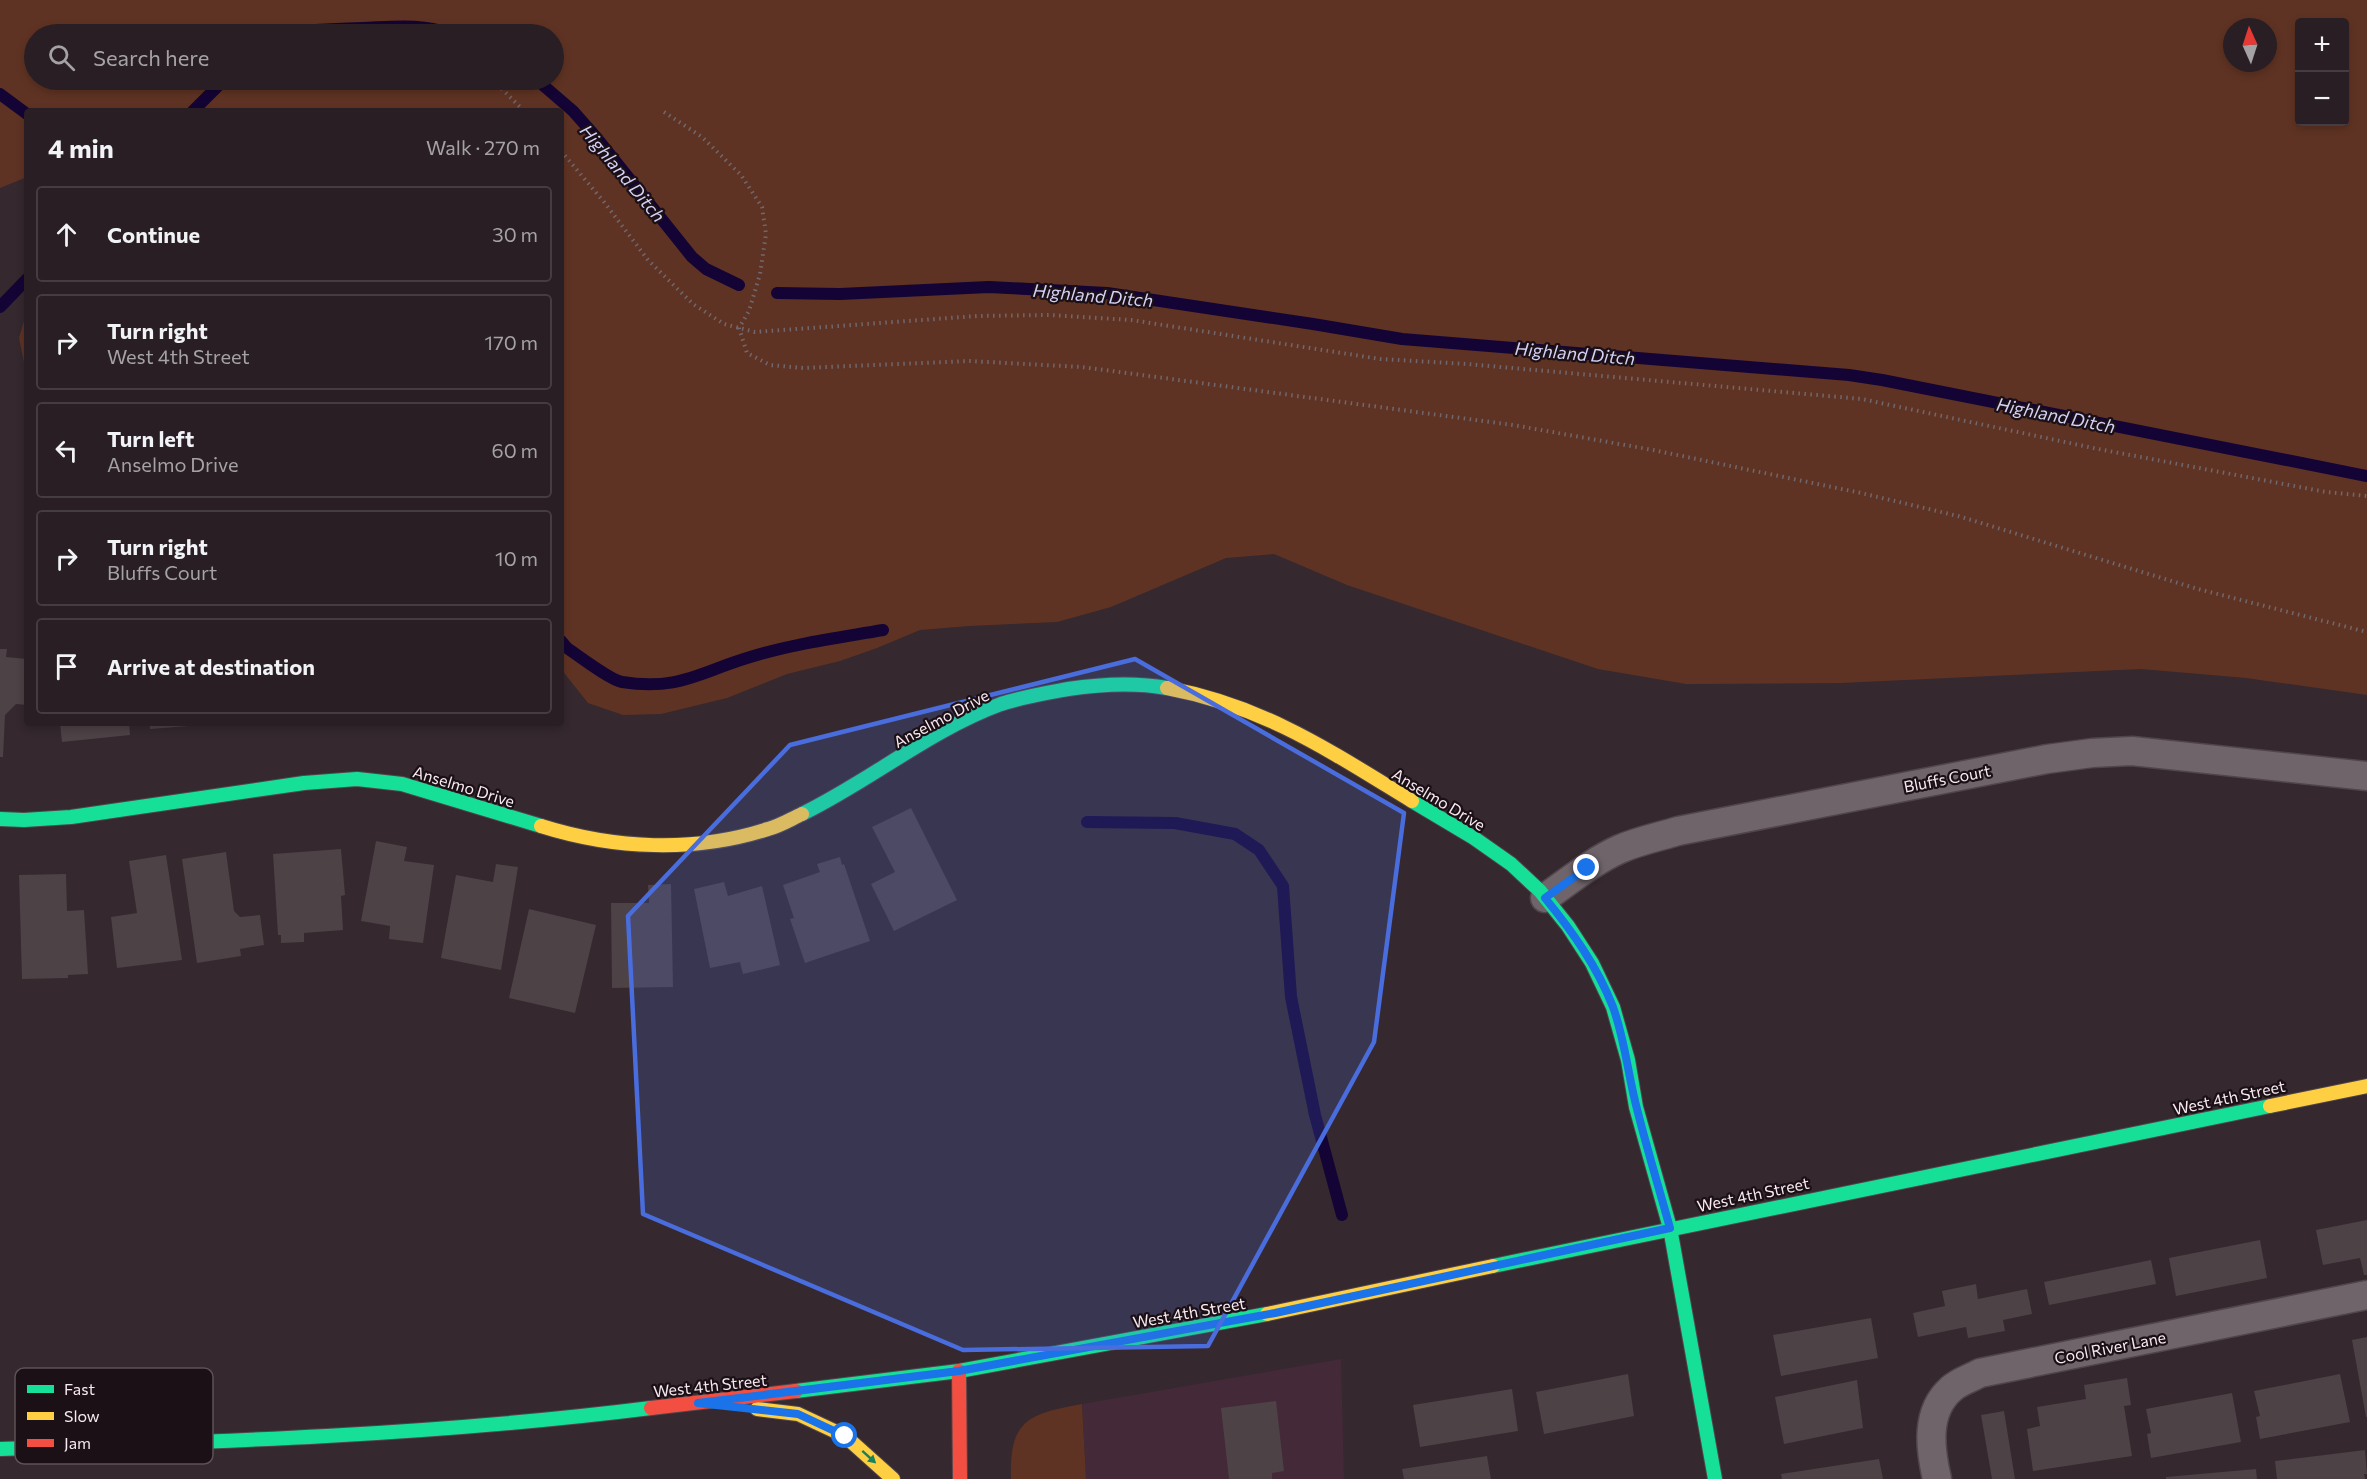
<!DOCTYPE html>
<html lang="en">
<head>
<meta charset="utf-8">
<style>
  body { margin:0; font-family:Commissioner,sans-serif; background:#30272b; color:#f1f3f6 }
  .controls { position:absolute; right:18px; top:18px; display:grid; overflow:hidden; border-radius:6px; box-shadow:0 3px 9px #0003 }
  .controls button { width:54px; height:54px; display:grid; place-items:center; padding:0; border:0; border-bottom:2px solid #443c41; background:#281e23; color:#f1f3f6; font:30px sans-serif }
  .compass { position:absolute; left:2223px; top:18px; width:54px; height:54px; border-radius:50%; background:#281e23; box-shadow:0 3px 9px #0003; rotate:357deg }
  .stop { position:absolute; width:18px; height:18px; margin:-14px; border:4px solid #1a73e8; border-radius:50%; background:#fff }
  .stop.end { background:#1a73e8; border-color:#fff; box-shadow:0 2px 6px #0008 }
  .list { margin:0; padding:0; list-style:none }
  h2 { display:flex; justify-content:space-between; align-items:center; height:78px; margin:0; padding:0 24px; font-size:26px }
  h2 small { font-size:20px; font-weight:400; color:#a5a2a6 }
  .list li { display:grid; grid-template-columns:39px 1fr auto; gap:18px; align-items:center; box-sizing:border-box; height:96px; margin:0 12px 12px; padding:0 12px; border:2px solid #443c41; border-radius:6px }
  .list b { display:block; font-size:22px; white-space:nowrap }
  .list p { margin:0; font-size:20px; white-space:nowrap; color:#a5a2a6 }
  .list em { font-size:20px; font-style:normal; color:#a5a2a6 }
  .icon { flex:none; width:33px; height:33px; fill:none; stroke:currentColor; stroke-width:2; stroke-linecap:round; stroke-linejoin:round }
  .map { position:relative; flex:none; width:2367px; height:1479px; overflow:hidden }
  .search { position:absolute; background:#281e23; box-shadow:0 3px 9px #0003; left:24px; top:24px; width:540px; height:66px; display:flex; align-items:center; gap:15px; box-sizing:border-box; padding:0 21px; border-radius:33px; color:#a5a2a6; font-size:22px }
  .panel { position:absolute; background:#281e23; box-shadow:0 3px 9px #0003; left:24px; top:108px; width:540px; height:618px; border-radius:6px }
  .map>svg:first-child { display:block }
</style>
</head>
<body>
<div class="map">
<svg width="2367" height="1479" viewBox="0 0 2367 1479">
  <rect width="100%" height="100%" fill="#35282f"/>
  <path fill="#442938" d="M1341,1359l3,120h-258l-4,-75z"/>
  <g fill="#5f3323" fill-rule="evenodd">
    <path d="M0,0h2367v695l-121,-17 -105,-9 -300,14 -155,1 -88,-15 -251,-84 -73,-31 -48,4 -115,49 -54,15 -88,4 -49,4 -43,18 -37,13 -53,13 -60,24 -66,16 -38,1 -35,-12 -27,-34v-558h-534v66l-27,11zM2344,22v100h-44v-100zM2232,27h36v36h-36zM34,34h520v46h-520z"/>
    <path d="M27,311v53l-3,-2 -5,-24z"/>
    <path d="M1082,1404l4,75h-75c-2,-60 18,-65 71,-75z"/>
  </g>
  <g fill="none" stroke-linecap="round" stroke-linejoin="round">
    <g stroke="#140435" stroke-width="12">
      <path d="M278,34c28,-5 56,-5 84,-6 30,-1 61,-5 88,6"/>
      <path d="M537,80l36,31 23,26 96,120 14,12 33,16"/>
      <path d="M0,94l27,20"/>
      <path d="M193,111l31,-31"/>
      <path d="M777,293l63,1 149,-7 118,6 206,31 89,15 447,36 33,5 485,96"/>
      <path d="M0,307l27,-28"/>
      <path d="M561,641l6,7c12,8 43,32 55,34 55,9 76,-9 125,-24 44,-14 90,-20 136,-28"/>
      <path d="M1087,822l88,1 60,11 24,16 24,36 8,111 24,118 27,100"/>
    </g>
  </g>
  <g fill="#4d4246">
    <path d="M0,649h7l-1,8 21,2v46l-11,-1 -11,11 -2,42h-3z"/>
    <path d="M60,723h69l1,12 -68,7z"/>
    <path d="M150,723h52v2l-52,4z"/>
    <path d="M911,808l46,92 -63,31 -23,-47 24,-12 -23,-45z"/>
    <path d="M376,841l31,6 -3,14 30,4 -11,78 -34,-4 1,-13 -29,-5z"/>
    <path d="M341,849l4,46 -4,1 2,34 -39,3v9l-23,1v-8h-3l-5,-81z"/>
    <path d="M226,852l8,59 6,6 20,-2 4,30 -24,4 1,7 -44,7 -15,-104z"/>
    <path d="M166,855l16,105 -65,8 -6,-51 26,-4 -8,-52z"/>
    <path d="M840,857l2,8 2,-1 26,77 -65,22 -15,-44 4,-1 -11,-33 37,-13 -3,-8z"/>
    <path d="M496,864l22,3 -17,103 -60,-12 15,-83 37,7z"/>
    <path d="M66,874l1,37 17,-1 4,64 -20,1v3l-46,1 -3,-104z"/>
    <path d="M724,882l4,14 34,-10 18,79 -37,9 -3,-12 -30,6 -16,-79z"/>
    <path d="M671,884l2,103 -61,1 -1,-85h38l-1,-18z"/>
    <path d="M529,909l67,16 -21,88 -66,-15z"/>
    <path d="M2367,1220v55h-3l-4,-17 -37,7 -7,-35z"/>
    <path d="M2260,1240l7,38 -91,18 -7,-38z"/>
    <path d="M2151,1260l5,24 -107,21 -5,-23z"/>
    <path d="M1976,1284l2,15 49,-10 5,25 -29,6 2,11 -37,7 -2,-11 -48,10 -5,-24 32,-7 -3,-15z"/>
    <path d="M1871,1318l7,40 -97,18 -8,-41z"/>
    <path d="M2367,1337v80h-1l-14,-77z"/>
    <path d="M1628,1374l6,42 -90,18 -8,-42z"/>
    <path d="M2340,1374l10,48 -90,17 -4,-22 4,-1 -6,-25z"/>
    <path d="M2127,1378l4,27 -7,1 8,50 -99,15 -6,-42 13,-3 -3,-19 49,-8 -2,-14z"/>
    <path d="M1857,1380l6,48 -79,16 -9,-47z"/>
    <path d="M1512,1389l6,42 -98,16 -7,-42z"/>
    <path d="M2232,1393l9,49 -90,16 -4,-24 4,-1 -5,-24z"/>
    <path d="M1276,1401l8,70 -12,2v6h-43l-8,-71z"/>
    <path d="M2004,1411l11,68h-23l-11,-64z"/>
    <path d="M2365,1450l2,24h-3l1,5h-88l-2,-18z"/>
    <path d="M1487,1456l4,23h-87l-2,-10z"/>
    <path d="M1879,1459l4,20h-101l-1,-5z"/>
    <path d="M2256,1469l1,10h-91v-2z"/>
  </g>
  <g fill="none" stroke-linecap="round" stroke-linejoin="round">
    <g stroke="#50454b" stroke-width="31">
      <g id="street">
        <path d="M1545,898c24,-17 48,-37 75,-49 18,-8 38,-12 58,-18l369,-72 45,-6 40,-2 235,25"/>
        <path d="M1937,1479c-7,-30 -12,-67 14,-90 7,-7 20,-11 29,-16l387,-78"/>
      </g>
    </g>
    <g stroke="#50454b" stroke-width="16">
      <g id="fast">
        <path d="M1412,801l62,37 37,26 29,27 28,35 24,37 21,44 15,53 8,47 34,121 45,251"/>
        <path d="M802,814c68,-33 128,-84 199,-110 21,-7 45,-11 67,-15 33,-5 66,-7 99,-1"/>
        <path d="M0,819l24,1 47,-3 233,-34 53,-4 45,5 139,42"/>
        <path d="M1493,1266l777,-160"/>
        <path d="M796,1391l163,-20 308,-57"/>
        <path d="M0,1449c218,-7 435,-14 651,-41"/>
      </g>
    </g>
    <g stroke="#50454b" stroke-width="16">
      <g id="slow">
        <path d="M1167,688c97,18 163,63 245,113"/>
        <path d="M541,826c73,23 153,27 227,3 12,-3 23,-10 34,-15"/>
        <path d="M2270,1106l97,-20"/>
        <path d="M1267,1314l226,-48"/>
        <path d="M757,1409l41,5 47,22 48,43"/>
      </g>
    </g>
    <g stroke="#50454b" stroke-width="16">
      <g id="jam">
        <path d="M959,1371l1,108"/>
        <path d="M651,1408l145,-17"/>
      </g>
    </g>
    <g stroke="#71676c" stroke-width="4" stroke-dasharray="1.5 4.5" stroke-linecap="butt">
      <path d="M493,80l31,31"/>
      <path d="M664,112l38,25 39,38 21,32 4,27 -6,40 -11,37 -10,17 8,25 23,12 33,3 166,-7 113,6 431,58 140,25 208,43 97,23 240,73 169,43"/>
      <path d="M561,151l43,51 44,58 45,44 31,20 31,8 222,-16 72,-1 82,5 249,39 87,5 395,35 231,49 233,44 41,4"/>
    </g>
    <use href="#street" stroke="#6f646a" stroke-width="28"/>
    <use href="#fast" stroke="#16e098" stroke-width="14"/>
    <use href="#slow" stroke="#ffcf43" stroke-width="14"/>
    <use href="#jam" stroke="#f24e42" stroke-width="14"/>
  </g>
  <defs><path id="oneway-solid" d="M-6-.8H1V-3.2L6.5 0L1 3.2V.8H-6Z" transform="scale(1.5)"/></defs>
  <use fill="#18825e" href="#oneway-solid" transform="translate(869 1457) rotate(42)"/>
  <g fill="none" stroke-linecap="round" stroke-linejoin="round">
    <path stroke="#1a73e8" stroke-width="8" d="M845,1436l-47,-22 -100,-11 261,-32 316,-58 395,-85c-11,-40 -23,-79 -33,-119 -9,-34 -12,-69 -24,-102 -16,-41 -41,-76 -68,-109l42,-30"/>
  </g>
  <path fill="#496ddd" fill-opacity="0.2" stroke="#496ddd" stroke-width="4.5" stroke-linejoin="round" d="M1135,659l269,154 -30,229 -166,304 -245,4 -320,-136 -15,-298 162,-171z"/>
  <g text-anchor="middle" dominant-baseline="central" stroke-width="4.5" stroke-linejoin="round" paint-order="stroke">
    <g font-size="16" fill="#f8e9f0" stroke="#1a1016">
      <text transform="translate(941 718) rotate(-28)">Anselmo Drive</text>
      <text transform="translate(1947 778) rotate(-11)">Bluffs Court</text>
      <text transform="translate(464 786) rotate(17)">Anselmo Drive</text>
      <text transform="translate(1439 799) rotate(31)">Anselmo Drive</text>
      <text transform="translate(2229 1097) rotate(-12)">West 4th Street</text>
      <text transform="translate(1753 1194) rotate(-12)">West 4th Street</text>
      <text transform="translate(1189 1312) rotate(-10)">West 4th Street</text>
      <text transform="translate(2110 1347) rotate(-11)">Cool River Lane</text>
      <text transform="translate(710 1385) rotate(-6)">West 4th Street</text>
    </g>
    <g font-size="18" font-style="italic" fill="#d3d1f6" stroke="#1a1016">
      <text transform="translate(623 173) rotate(50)">Highland Ditch</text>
      <text transform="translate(1093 295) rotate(5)">Highland Ditch</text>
      <text transform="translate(1575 353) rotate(5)">Highland Ditch</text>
      <text transform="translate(2056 415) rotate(11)">Highland Ditch</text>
    </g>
  </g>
  <rect x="15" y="1368" width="198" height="96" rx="9" fill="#1a1016" stroke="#5d5157" stroke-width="1.5"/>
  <rect x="27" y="1385" width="27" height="8" fill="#16e098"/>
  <rect x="27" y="1412" width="27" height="8" fill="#ffcf43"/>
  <rect x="27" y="1439" width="27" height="8" fill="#f24e42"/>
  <g font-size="16" fill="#f8e9f0">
    <text x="64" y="1395">Fast</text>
    <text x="64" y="1422">Slow</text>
    <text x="64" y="1449">Jam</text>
  </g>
</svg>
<div class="controls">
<button>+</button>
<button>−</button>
</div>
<svg class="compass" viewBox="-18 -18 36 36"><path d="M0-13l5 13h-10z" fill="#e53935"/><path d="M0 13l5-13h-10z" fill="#a5a2a6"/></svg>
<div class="stop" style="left:845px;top:1436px"></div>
<div class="stop end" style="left:1587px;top:868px"></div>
<div class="search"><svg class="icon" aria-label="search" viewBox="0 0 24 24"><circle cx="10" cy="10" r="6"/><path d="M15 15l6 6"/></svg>Search here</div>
<section class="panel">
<h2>4 min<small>Walk · 270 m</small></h2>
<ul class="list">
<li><svg class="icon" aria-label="ahead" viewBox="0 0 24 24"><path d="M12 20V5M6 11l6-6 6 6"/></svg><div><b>Continue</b></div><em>30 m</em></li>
<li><svg class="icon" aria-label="right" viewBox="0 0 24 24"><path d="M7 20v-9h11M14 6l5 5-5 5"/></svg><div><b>Turn right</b><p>West 4th Street</p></div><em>170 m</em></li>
<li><svg class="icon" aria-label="left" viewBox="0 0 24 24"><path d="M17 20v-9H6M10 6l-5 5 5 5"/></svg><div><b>Turn left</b><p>Anselmo Drive</p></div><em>60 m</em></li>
<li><svg class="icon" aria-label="right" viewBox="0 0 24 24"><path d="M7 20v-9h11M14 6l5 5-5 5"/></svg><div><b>Turn right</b><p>Bluffs Court</p></div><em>10 m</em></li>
<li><svg class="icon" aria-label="arrive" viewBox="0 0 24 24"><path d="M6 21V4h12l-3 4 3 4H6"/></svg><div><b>Arrive at destination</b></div></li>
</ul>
</section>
</div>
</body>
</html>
